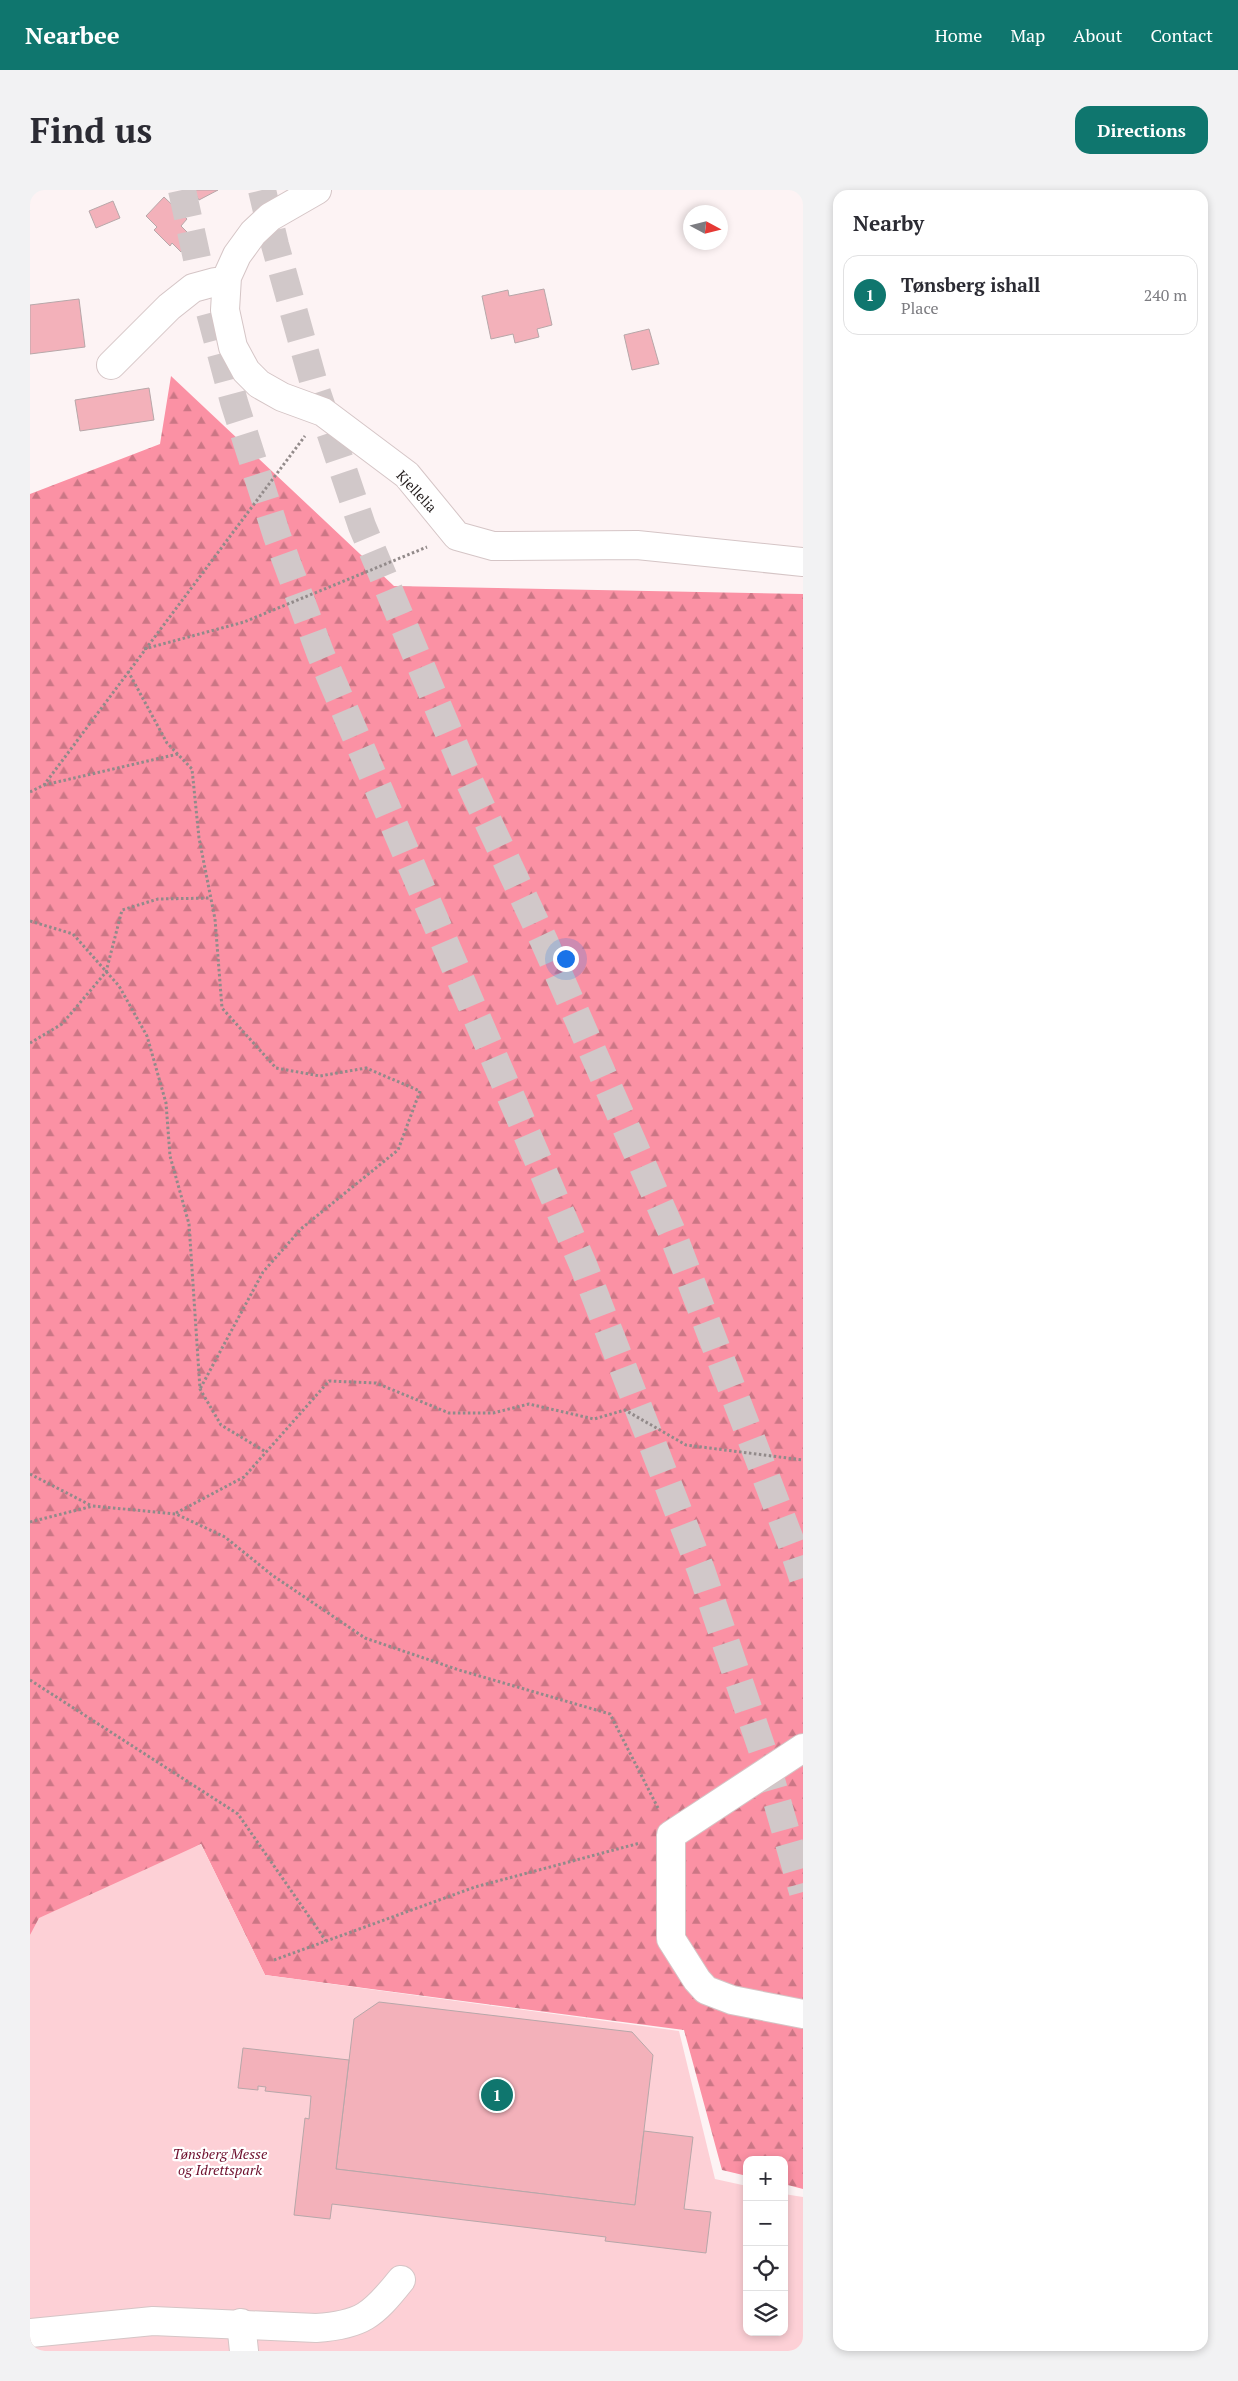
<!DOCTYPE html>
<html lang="en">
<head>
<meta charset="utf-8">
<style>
  body { margin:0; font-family:"PT Serif",serif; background:#f2f2f3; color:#2b2b33 }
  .controls { position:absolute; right:15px; bottom:15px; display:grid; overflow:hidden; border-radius:10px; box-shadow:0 2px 8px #0003 }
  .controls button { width:45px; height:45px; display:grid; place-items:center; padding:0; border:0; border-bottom:1px solid #e1e1e2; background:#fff; color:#2b2b33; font:25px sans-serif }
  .compass { position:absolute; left:653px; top:15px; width:45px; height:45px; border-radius:50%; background:#fff; box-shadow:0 2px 8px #0003; rotate:97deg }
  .you { position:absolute; left:535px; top:768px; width:18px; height:18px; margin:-12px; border:4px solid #fff; border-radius:50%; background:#1a73e8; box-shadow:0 0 0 8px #1a73e833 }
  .badge { display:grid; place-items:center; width:32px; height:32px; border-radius:50%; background:#0f766e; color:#fff; font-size:16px; font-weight:700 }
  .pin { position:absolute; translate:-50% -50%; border:2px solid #fff; box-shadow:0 1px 5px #0006 }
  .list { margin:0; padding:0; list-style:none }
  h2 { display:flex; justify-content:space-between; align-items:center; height:65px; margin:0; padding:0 20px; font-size:21px }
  h2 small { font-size:16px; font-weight:400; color:#7c7c81 }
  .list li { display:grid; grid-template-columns:32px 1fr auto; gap:15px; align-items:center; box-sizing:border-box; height:80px; margin:0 10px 10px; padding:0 10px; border:1px solid #e1e1e2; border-radius:15px }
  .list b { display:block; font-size:19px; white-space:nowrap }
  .list p { margin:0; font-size:16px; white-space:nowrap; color:#7c7c81 }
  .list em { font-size:16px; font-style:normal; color:#7c7c81 }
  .icon { flex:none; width:28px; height:28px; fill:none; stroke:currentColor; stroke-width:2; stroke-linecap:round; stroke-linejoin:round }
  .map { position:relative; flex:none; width:773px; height:2161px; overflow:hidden; border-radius:15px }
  header { display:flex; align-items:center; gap:30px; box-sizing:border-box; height:70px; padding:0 25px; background:#0f766e; color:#fff }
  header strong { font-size:24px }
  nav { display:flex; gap:28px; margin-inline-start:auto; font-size:18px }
  .intro { display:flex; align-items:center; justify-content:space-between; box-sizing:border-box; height:120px; padding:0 30px }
  h1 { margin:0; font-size:35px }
  .button { padding:12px 22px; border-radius:15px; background:#0f766e; color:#fff; font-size:18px; font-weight:700 }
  main { display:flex; gap:30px; padding:0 30px }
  aside { flex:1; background:#fff; border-radius:15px; box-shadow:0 2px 8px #0003 }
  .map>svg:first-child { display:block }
</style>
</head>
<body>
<header>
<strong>Nearbee</strong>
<nav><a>Home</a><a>Map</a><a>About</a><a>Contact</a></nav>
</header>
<div class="intro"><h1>Find us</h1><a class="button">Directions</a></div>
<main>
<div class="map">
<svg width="773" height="2161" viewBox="0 0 773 2161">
  <defs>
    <pattern id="forest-firs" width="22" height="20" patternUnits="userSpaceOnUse" patternTransform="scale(1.25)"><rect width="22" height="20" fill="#fb91a4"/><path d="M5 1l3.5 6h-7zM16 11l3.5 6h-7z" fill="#cb7685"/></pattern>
  </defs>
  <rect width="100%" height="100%" fill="#fdf3f4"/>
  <path fill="url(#forest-firs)" d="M141,186l223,210 409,8v1595l-19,-5v-24h-37v16l-25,-6 -38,-140 -419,-55 -64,-131 -171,91v-1441l130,-50z"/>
  <path fill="#fdd0d6" d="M171,1654l64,131 414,56 36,148 32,7v146h37v-138l19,3v154h-773v-416l9,-17z"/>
  <g fill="#f3b1ba" stroke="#b7a7a9">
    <path d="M156,0h32l-19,10 -3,-5 -6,3z"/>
    <path d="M134,7l23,22 -6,7 13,13 -13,13 -9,-9 -2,3 -16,-16 3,-3 -11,-11z"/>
    <path d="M83,11l7,17 -24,10 -7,-17z"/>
    <path d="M514,99l8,36 -15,4 2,8 -24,6 -2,-9 -22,5 -9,-43 26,-6 1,6z"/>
    <path d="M49,109l6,48 -55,7v-49z"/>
    <path d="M619,139l10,35 -27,6 -8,-35z"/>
    <path d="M119,198l5,32 -74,11 -5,-31z"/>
    <path d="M349,1812l253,30 21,23 -18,150 -299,-36 18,-150z"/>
    <path d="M213,1858l106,12 -13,109 299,36 9,-74 49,6 -9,72 27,3 -5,41 -101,-12 1,-4 -274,-33 -2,15 -36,-4 11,-97 4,1 2,-23 -46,-5 1,-4 -8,-1v4l-20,-2z"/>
  </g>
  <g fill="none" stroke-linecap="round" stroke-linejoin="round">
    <g stroke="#d1c8c9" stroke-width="28" stroke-dasharray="28 14" stroke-linecap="butt">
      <path d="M152,0l21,96 31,116 43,134 44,119 263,612 117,303 62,182 40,140"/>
      <path d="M232,0l13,55 39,139 48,142 108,257 74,158 127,289 121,315 11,33"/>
    </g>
    <g stroke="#d5c5c6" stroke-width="30">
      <g id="minor">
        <path d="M287,0l-47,27 -17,16 -16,22 -10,22 -2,33 8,37 13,24 13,13 23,13 41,15 84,63 50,61 36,10 144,-1 166,17"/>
        <path d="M81,175l58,-58 24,-19 22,-6 11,1"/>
        <path d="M773,1558l-132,87v104l26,41 9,10 26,10 71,14"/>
        <path d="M211,2133l3,28"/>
        <path d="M0,2143l123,-12 163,7c46,-3 57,-13 85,-48"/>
      </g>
    </g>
    <g stroke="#928a8a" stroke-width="3" stroke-dasharray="2.5 2.5" stroke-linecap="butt">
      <path d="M114,459l100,-27 183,-75"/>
      <path d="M98,481l39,72 25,26 7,69 16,81 7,89 54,60 44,8 46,-8 54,23 -22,59 -96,78 -39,44 -63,117"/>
      <path d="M14,595l134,-31"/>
      <path d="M0,602l14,-7 261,-349"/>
      <path d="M0,731l43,13 46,52 28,50 19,67 4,53 19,68 11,165 21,36 45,27"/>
      <path d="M0,853l32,-19 44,-52 16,-62 36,-11 53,-1"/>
      <path d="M0,1284l62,32"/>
      <path d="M146,1323l68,-36 85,-96 47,2 73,30h44l36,-9 65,15 31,-9 61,35 117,15"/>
      <path d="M0,1332l63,-16 83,8 49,23 47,38 93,63 94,32 151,44 48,94"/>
      <path d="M0,1490l208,134 88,127"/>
      <path d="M244,1770l201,-73 165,-44"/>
    </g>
    <use href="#minor" stroke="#fff" stroke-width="28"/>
  </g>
  <g text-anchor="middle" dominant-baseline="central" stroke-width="4.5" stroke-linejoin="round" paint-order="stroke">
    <g font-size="14" fill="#231d1d" stroke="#fff">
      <text transform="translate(387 301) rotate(47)">Kjellelia</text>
    </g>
    <g font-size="14" font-style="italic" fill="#6d0e2c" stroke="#fff">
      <text x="190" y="1963">Tønsberg Messe<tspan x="190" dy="16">og Idrettspark</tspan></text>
    </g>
  </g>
</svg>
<div class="controls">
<button>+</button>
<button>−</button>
<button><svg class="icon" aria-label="locate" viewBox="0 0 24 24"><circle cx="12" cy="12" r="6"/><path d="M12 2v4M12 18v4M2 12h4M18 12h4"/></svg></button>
<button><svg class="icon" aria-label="layers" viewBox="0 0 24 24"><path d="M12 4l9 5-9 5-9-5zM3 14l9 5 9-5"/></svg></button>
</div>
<svg class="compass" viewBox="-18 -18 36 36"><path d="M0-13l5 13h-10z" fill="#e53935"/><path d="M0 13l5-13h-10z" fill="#7c7c81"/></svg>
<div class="you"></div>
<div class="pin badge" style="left:467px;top:1905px">1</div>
</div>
<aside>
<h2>Nearby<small></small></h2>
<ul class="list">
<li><span class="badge">1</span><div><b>Tønsberg ishall</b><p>Place</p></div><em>240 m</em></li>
</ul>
</aside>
</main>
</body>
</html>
